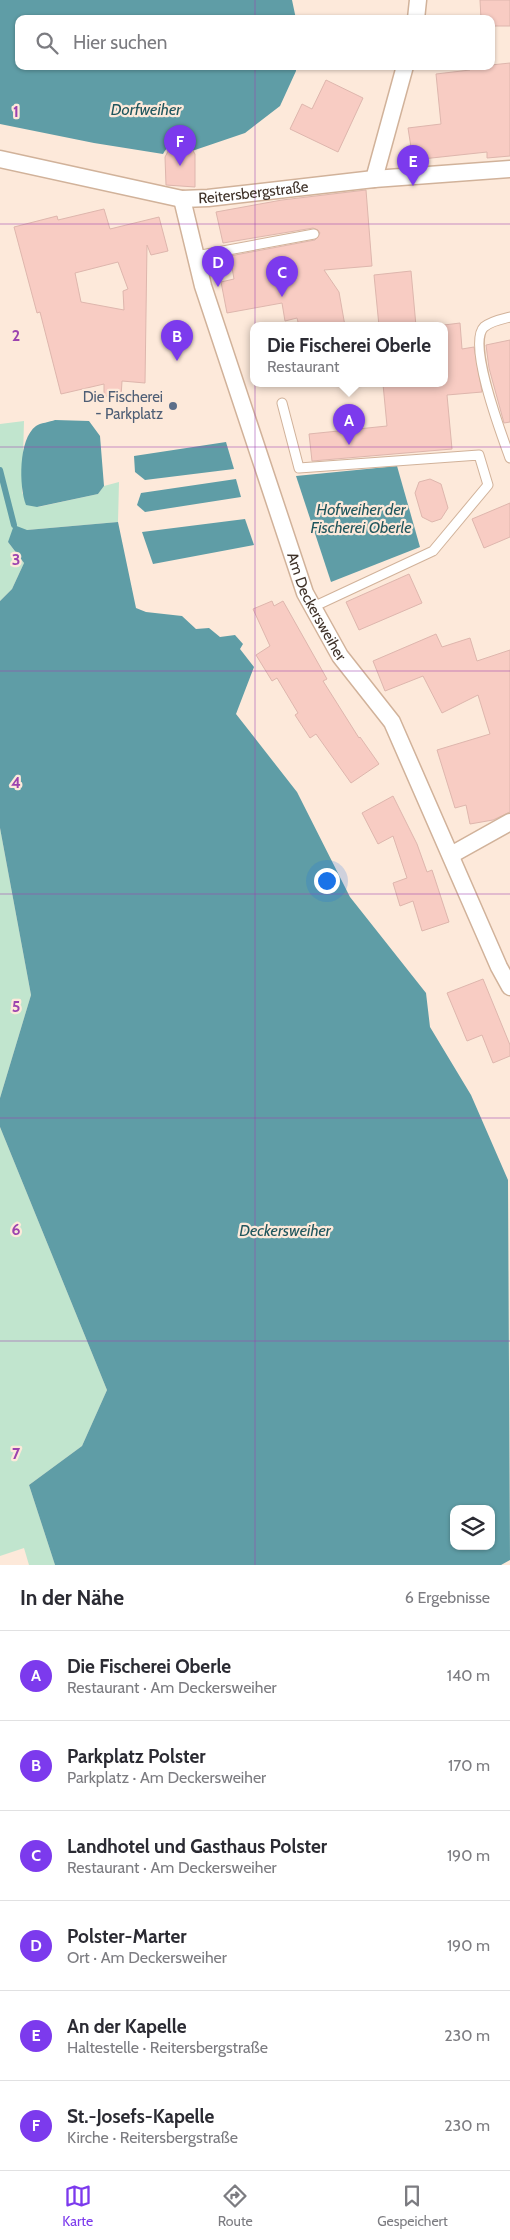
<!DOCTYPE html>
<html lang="de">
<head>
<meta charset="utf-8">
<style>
  body { margin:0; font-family:Cabin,sans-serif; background:#f7f7f7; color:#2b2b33 }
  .controls { position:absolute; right:15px; bottom:15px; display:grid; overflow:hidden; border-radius:10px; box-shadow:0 1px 4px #0004 }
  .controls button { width:45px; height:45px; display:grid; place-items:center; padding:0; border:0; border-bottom:1px solid #e1e1e2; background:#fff; color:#2b2b33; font:25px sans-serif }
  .you { position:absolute; left:326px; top:880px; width:18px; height:18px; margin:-12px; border:4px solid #fff; border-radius:50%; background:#1a73e8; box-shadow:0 0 0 8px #1a73e833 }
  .badge { display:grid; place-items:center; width:32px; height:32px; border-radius:50%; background:#7c3aed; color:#fff; font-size:16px; font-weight:700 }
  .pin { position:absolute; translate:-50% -41px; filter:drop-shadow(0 1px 2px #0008) }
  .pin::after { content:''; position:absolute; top:26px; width:18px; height:15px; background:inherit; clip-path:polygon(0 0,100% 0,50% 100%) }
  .popup { position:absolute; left:250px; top:322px; width:198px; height:65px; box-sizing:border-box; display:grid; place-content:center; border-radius:10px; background:#fff; filter:drop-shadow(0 1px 4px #0005); font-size:16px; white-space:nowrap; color:#7c7c81 }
  .popup b { font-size:19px; color:#2b2b33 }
  .popup::after { content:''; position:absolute; left:50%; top:100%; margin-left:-10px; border:10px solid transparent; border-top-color:#fff }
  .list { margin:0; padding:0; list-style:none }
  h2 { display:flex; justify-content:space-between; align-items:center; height:65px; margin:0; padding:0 20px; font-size:21px }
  h2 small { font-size:16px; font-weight:400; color:#7c7c81 }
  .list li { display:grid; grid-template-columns:32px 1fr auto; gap:15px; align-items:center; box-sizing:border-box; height:90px; padding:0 20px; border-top:1px solid #e1e1e2 }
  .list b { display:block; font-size:19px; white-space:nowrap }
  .list p { margin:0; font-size:16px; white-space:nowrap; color:#7c7c81 }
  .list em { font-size:16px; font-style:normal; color:#7c7c81 }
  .icon { flex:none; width:28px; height:28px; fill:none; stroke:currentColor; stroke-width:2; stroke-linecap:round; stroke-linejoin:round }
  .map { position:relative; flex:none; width:510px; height:1565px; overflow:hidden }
  .search { position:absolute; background:#fff; box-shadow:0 1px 4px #0004; left:15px; right:15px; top:15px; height:55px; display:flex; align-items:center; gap:12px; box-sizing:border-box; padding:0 18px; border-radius:10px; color:#7c7c81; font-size:19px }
  .sheet { height:605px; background:#fff }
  nav { display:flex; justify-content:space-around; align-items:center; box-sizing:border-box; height:70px; border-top:1px solid #e1e1e2; background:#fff; font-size:14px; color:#7c7c81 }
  nav a { display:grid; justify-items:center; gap:2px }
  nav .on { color:#7c3aed }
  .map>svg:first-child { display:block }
</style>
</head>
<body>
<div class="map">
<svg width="510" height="1565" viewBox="0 0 510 1565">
  <rect width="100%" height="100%" fill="#fde9da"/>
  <g fill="#c1e5ce">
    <path d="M24,421l-2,72 16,14 60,-13 6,-8 15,-4 -1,40 -91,8 -19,12 16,21 -12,26 -12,12v-177z"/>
    <path d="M0,828l31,167 -31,103z"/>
    <path d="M0,1127l107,263 -25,56 -53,39 26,80h-26l-5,-17 -24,8z"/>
  </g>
  <g fill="#5f9da6" fill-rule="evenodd">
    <path d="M0,0h292l4,19h-277v47h277v5l-16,35 -35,27 -53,18 -5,-7c-12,-2 -18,-1 -24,10l-69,-11 -94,-19z"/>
    <path d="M55,420l34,1 11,15 4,50 -6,8 -61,13 -11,-2c-7,-18 -8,-66 10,-79 4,-3 14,-4 19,-6z"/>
    <path d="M226,442l8,27 -89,11 -10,-8 -1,-16z"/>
    <path d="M397,466l23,81 -89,35 -35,-106z"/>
    <path d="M236,479l5,18 -96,15 -8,-7 4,-12z"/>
    <path d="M245,519l9,26 -101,19 -11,-32z"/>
    <path d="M118,522l18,86 10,4 36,4 14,13 13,-1 11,9 15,-2 8,9 -3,5 14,18 -18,47 61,78 53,105 76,96 4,34 41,68 37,85 2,380 -9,5h-446l-26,-80 53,-39 25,-56 -107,-263v-29l31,-103 -31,-167v-227l12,-12 12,-26 -16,-21 6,-17 13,5zM454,1509h37v37h-37z"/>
  </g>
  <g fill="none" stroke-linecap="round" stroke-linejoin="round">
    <path stroke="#5f9da6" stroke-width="6" d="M0,470l14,55"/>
  </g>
  <g fill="#f8ccc3" stroke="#deb6ad" fill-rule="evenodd">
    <path d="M480,0h30v26h-19v-7h-10z"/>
    <path d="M510,63v93l-23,2v-6l-74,8 -5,-32 33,-4 -5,-50 34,-4 -1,-4h22v-1z"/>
    <path d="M326,80l37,18 -25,54 -48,-23 12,-25 10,5z"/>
    <path d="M178,142h5l7,4 5,8v33l-29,-2 -1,-28 7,-13z"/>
    <path d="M366,190l6,76 -48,4 15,22 6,34h-46l-2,-8 -12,3 -3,-18 -55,10 -6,-31 13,-3 -4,-23 85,-16 5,-7 -2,-3 -5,-2 -90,15 -7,-31 66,-12z"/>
    <path d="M104,209l6,20 49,-12 9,34 -17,4 -4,-10 -2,138 -23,-2 -1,16 -17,-1v-12l-43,10 -21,-82 -3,1 -23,-86 43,-11 1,4zM118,262l10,27 -5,2 1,19 -43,-8 -6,-29z"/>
    <path d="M411,271l5,55h-37l-5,-51z"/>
    <path d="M460,323l2,26 12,-2 8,45 -35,3 5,54 -140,12 -3,-27 78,-8 -4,-42h61v-59z"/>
    <path d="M510,340v82l-6,1 -15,-55 -3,-23z"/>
    <path d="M430,479l11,5 7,24 -7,11 -9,3 -10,-5 -7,-24 4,-11z"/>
    <path d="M510,503v34l-26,11 -12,-29z"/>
    <path d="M409,574l13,29 -63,27 -13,-28z"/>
    <path d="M272,601l2,5 9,-5 44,78 -4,2 36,57 1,-1 19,27 -28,19 -35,-49 -6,4 -15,-23 3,-2 -21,-35 -5,3 -16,-26 14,-9 -17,-37z"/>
    <path d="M436,634l6,13 28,-9 7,23 33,-11v162l-17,8 -23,4 -4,-19 -11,3 -18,-58 53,-16 -12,-39 -36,18 -19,-37 -38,15 -12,-30z"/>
    <path d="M393,796l24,48 10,28 5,-2 17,52 -27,9 -9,-30 -13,5 -7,-23 14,-5 -14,-42 -15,8 -16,-31z"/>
    <path d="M483,979l27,66v11l-17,7 -11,-28 -15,6 -20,-48z"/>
  </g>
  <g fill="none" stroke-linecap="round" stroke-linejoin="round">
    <g stroke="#d1b29a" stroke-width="11">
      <g id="service">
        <path d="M196,256l118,-22"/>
        <path d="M510,317c-8,2 -19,4 -26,10 -17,16 18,109 26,131"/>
        <path d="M282,403l17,65 180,-13 9,30 -55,66 -120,56"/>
      </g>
    </g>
    <g stroke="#d1b29a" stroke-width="19">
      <g id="minor">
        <path d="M416,19l2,-19"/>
        <path id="s1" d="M0,159l182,40 26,-1 166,-19 136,-10"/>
        <path d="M374,179l31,-113"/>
        <path id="s2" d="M182,199l21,87 102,307 35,63 52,66 107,245 11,20"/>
        <path d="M451,855l59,-33"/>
      </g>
    </g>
    <use href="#service" stroke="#fff" stroke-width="9"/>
    <use href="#minor" stroke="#fff" stroke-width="16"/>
  </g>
  <path fill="none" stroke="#9c43af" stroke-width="1" stroke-opacity="0.55" d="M255,0v19M255,66v1499M0,224h510M0,447h510M0,671h510M0,894h510M0,1118h510M0,1341h510"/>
  <circle fill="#5c6f8a" stroke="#fde9da" stroke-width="2" cx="173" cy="406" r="5"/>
  <g text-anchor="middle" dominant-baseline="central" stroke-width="4.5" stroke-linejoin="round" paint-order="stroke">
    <g font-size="15" fill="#3f3229" stroke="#fde9da">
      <text stroke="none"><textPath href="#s1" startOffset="258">Reitersbergstraße</textPath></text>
      <text stroke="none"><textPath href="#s2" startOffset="430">Am Deckersweiher</textPath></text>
    </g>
    <g font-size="15" fill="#4e5e75" stroke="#fde9da" text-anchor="end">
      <text x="163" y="397">Die Fischerei<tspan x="163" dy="17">- Parkplatz</tspan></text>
    </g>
    <g font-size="16" font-style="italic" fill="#20565d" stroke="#fde9da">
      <text x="146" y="109">Dorfweiher</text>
      <text x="361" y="509">Hofweiher der<tspan x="361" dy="18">Fischerei Oberle</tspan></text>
      <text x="285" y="1230">Deckersweiher</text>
    </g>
  </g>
  <g font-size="16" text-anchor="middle" font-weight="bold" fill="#9c43af" stroke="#fde9da" stroke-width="4.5" stroke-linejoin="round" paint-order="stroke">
    <text x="16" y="117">1</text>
    <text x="16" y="341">2</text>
    <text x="16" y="565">3</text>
    <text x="16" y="788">4</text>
    <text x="16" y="1012">5</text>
    <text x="16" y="1235">6</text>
    <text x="16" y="1459">7</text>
  </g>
</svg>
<div class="controls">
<button><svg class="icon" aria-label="layers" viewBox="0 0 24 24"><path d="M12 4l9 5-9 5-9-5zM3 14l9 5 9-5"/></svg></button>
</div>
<div class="you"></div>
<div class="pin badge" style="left:349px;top:445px">A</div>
<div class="popup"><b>Die Fischerei Oberle</b>Restaurant</div>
<div class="pin badge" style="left:177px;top:361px">B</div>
<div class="pin badge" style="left:282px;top:297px">C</div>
<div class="pin badge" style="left:218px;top:287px">D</div>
<div class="pin badge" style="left:413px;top:186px">E</div>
<div class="pin badge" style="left:180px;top:166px">F</div>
<div class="search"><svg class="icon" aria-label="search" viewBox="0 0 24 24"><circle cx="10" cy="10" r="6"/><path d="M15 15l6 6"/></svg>Hier suchen</div>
</div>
<section class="sheet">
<h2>In der Nähe<small>6 Ergebnisse</small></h2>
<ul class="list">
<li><span class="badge">A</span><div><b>Die Fischerei Oberle</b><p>Restaurant · Am Deckersweiher</p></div><em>140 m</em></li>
<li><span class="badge">B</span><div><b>Parkplatz Polster</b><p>Parkplatz · Am Deckersweiher</p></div><em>170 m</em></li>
<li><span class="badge">C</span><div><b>Landhotel und Gasthaus Polster</b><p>Restaurant · Am Deckersweiher</p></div><em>190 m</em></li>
<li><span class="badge">D</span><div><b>Polster-Marter</b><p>Ort · Am Deckersweiher</p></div><em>190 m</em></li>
<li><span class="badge">E</span><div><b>An der Kapelle</b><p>Haltestelle · Reitersbergstraße</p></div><em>230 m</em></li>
<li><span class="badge">F</span><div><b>St.-Josefs-Kapelle</b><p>Kirche · Reitersbergstraße</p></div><em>230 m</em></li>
</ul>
</section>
<nav>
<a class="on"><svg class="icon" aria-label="map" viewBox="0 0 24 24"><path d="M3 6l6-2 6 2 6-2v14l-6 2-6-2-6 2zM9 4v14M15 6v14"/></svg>Karte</a>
<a><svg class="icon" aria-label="directions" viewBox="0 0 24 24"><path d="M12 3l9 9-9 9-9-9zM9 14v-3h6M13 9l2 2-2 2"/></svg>Route</a>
<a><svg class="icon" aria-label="saved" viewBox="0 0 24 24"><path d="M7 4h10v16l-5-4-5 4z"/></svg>Gespeichert</a>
</nav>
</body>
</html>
